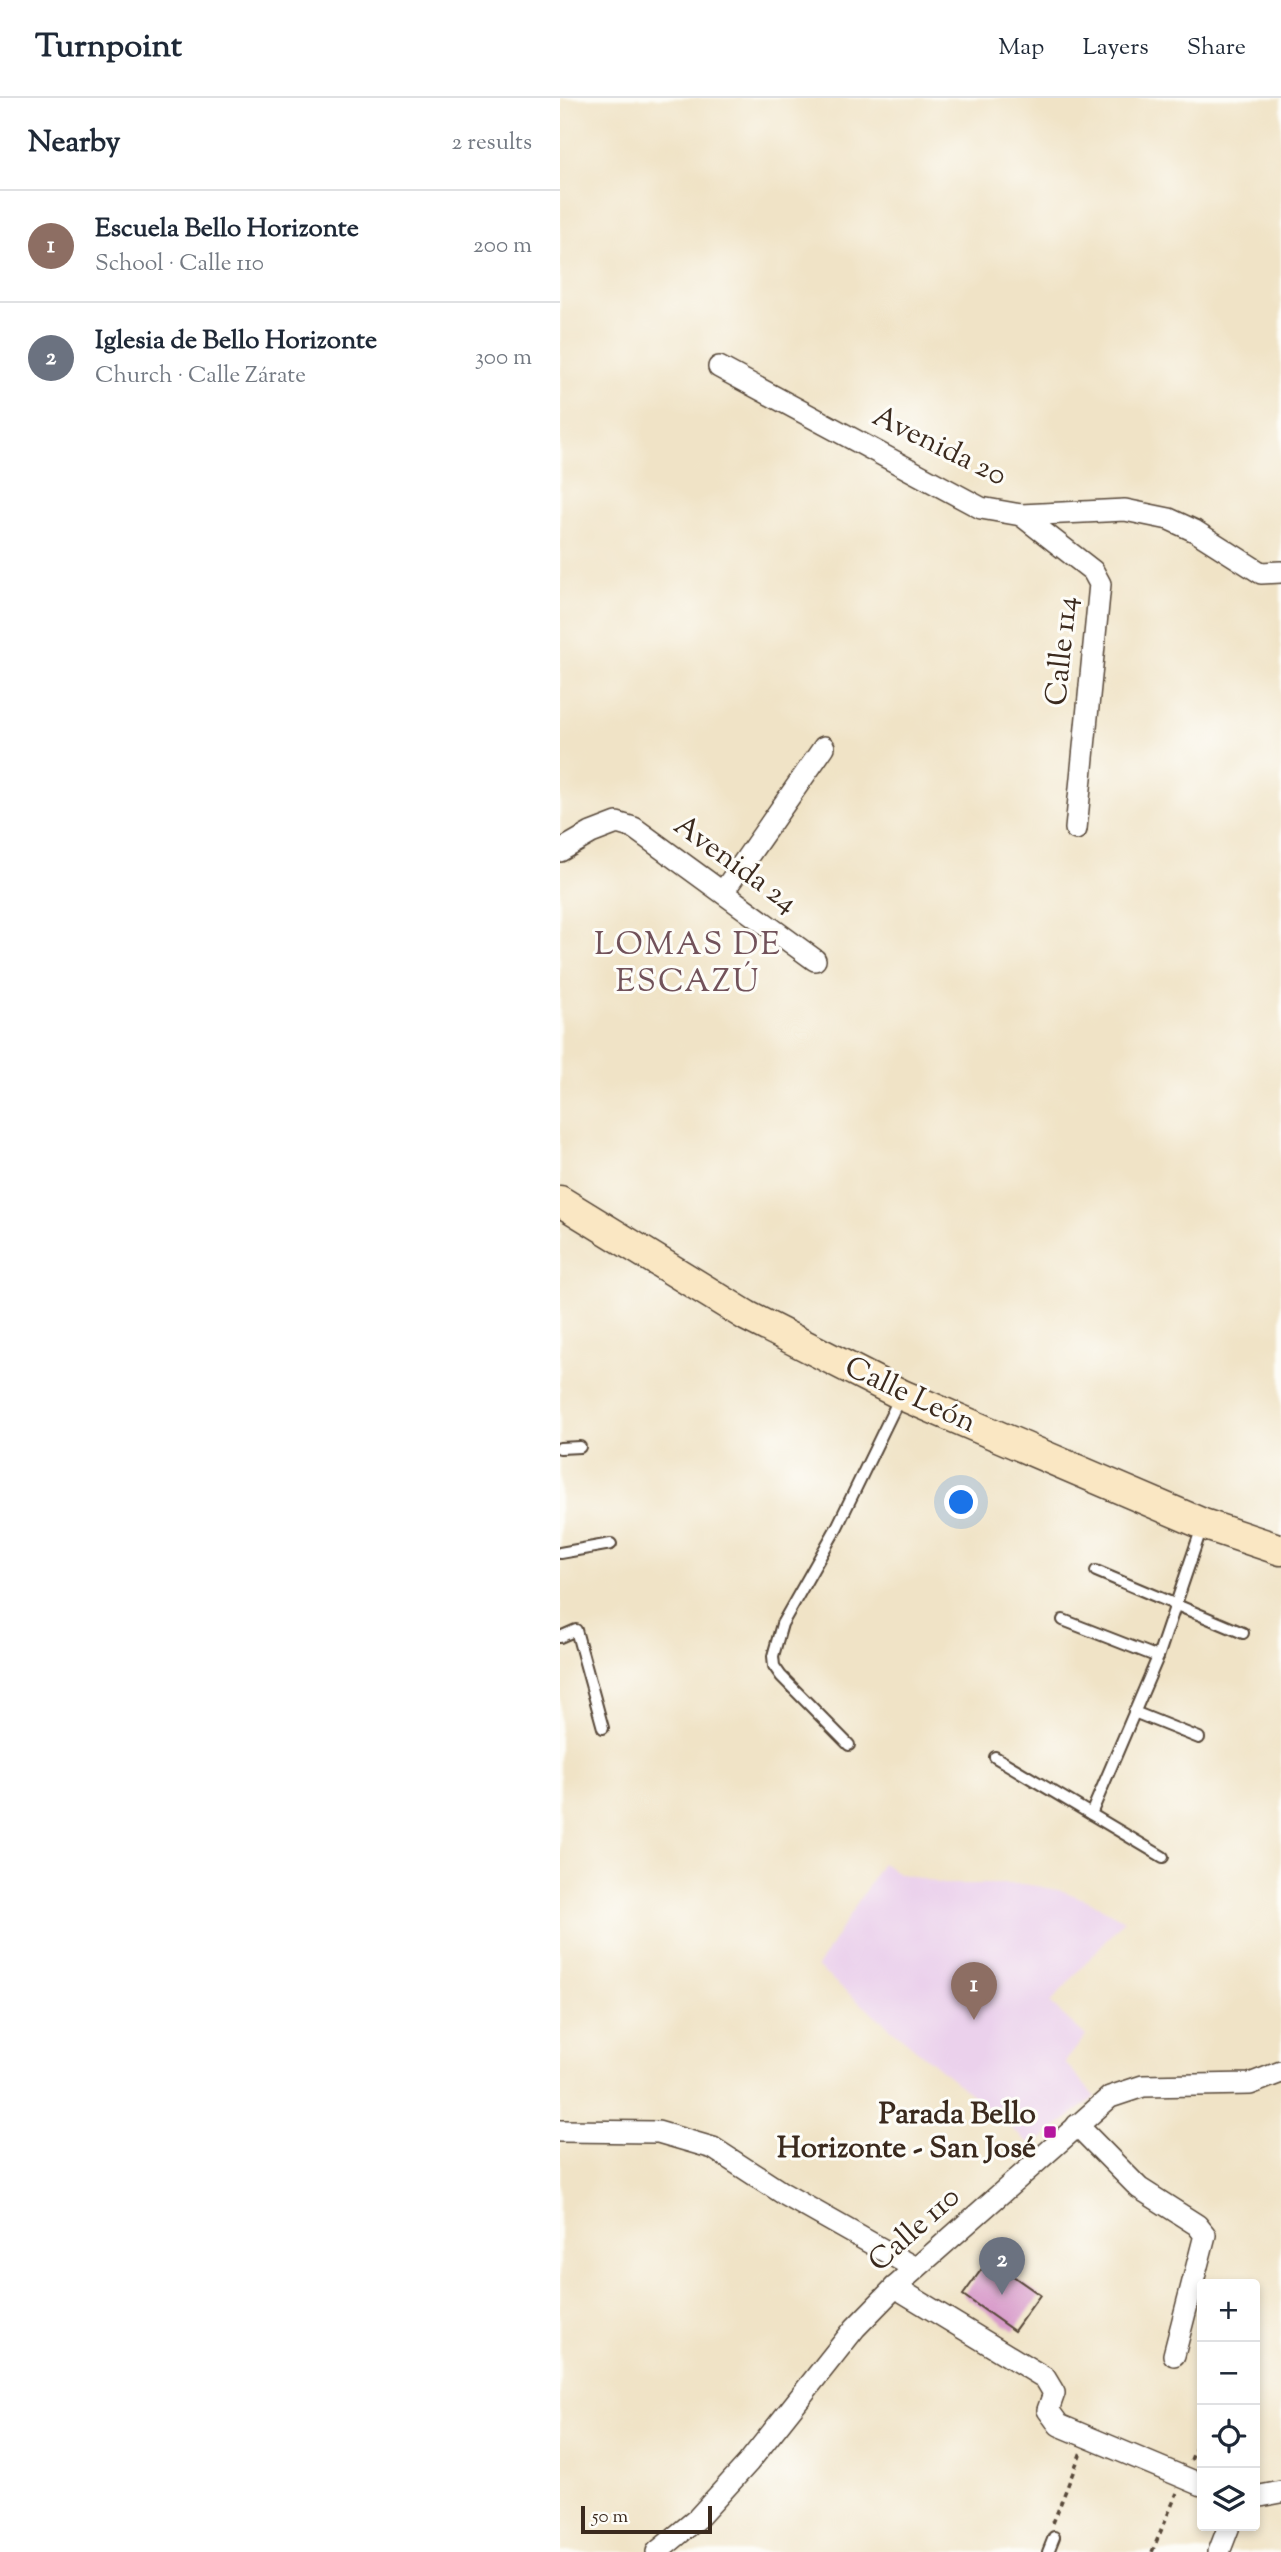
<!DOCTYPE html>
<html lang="en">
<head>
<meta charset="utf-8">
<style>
  body { margin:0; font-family:"Sorts Mill Goudy",serif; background:#f6f6f7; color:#1f2937 }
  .controls { position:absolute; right:21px; bottom:21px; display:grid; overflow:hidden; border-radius:7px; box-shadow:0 4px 10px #0003 }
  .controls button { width:63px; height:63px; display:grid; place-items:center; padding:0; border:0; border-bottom:2px solid #e0e1e3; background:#fff; color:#1f2937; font:35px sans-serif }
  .scale { position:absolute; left:21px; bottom:18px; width:131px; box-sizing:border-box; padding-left:7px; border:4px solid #3b2a1e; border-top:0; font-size:19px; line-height:24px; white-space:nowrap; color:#3b2a1e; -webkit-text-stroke:5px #fdfcf7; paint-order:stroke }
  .you { position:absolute; left:402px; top:1405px; width:24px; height:24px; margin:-18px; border:5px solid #fff; border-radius:50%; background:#1a73e8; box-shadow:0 0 0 10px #1a73e833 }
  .badge { display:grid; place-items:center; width:46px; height:46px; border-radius:50%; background:#0f766e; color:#fff; font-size:23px; font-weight:700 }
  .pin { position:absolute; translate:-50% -58px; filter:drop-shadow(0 2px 4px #0008) }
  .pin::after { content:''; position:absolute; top:37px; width:24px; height:21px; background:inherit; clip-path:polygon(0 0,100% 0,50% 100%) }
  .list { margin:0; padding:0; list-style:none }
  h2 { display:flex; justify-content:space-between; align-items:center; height:91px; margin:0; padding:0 28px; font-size:30px }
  h2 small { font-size:23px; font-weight:400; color:#747a83 }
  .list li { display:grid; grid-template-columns:46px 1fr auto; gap:21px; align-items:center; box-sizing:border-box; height:112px; padding:0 28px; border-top:2px solid #e0e1e3 }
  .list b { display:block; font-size:26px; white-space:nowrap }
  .list p { margin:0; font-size:23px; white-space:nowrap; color:#747a83 }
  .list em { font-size:23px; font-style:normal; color:#747a83 }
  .icon { flex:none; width:38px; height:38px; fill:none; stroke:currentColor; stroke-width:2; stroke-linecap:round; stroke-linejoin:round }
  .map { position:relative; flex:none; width:721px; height:2454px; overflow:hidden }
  header { display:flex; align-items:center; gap:42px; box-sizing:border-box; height:98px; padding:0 35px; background:#fff; border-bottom:2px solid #e0e1e3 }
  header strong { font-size:33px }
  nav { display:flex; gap:38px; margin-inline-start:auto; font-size:24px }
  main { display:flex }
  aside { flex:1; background:#fff }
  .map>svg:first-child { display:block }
</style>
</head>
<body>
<header>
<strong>Turnpoint</strong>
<nav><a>Map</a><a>Layers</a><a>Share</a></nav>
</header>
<main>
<aside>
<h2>Nearby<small>2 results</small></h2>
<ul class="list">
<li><span class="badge" style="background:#8d6e63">1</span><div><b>Escuela Bello Horizonte</b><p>School · Calle 110</p></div><em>200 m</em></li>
<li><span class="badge" style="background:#6b7280">2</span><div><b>Iglesia de Bello Horizonte</b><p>Church · Calle Zárate</p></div><em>300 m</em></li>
</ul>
</aside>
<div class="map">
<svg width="721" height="2454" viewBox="0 0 721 2454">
  <rect width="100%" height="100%" fill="#fdfcf7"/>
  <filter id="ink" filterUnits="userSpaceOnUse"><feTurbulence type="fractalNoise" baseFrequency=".0143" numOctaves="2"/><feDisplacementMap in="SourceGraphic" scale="14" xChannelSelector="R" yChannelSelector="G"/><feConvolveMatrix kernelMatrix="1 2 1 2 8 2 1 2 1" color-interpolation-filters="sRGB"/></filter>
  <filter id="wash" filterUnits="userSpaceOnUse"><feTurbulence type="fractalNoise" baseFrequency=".00686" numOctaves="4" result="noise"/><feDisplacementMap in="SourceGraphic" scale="28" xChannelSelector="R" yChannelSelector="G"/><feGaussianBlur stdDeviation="1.57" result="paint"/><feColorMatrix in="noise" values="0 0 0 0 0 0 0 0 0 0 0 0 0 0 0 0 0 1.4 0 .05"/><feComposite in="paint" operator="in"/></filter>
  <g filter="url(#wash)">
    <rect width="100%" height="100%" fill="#f0e3c6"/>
    <path fill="#ebd1ec" d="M322,1765l16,10 45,11h81l39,7 26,10 35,19 -74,83 36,33 -21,26 30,35 -62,49 -216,-179z"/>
    <g id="blocks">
      <path fill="#d89bca" d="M429,2161l51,36 -26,36 -51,-36z"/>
    </g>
  </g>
  <g filter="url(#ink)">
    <use href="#blocks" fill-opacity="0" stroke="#564637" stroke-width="2"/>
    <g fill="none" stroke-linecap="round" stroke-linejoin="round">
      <g stroke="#564637" stroke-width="14">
        <g id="lane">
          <path d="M0,1350l20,-1"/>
          <path d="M0,1455l51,-9"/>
          <path d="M536,1473l147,62"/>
          <path d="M503,1522l95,37 45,-133"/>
          <path d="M0,1539l16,-7 27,98"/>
          <path d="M574,1614l65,26"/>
          <path d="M289,1647l-68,-69 -7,-10 -1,-10 9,-32 55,-97 64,-132"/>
          <path d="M435,1659l168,100"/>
          <path d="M531,1716l67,-157"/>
          <path d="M488,2454l6,-15"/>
        </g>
      </g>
      <g stroke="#564637" stroke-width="24">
        <g id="street">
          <path d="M159,269l262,141 40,7 104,-5 44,9 26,12 66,42 20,-1"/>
          <path d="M461,417l72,56 7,13 -24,245"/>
          <path d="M0,753l31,-18 26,-10 17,5 181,132"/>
          <path d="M163,794l101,-145"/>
          <path d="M517,2027l62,63 58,37 8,10 -31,120"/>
          <path d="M0,2033l98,1 55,16 71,46 131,74"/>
          <path d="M335,2189l150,91 9,15 -6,17 11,15 143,60"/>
          <path d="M695,2399l26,-5"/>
          <path d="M97,2454l40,-33 51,-56 107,-135 40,-41 215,-190 33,-11 107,-2 31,-12"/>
          <path d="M659,2454l10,-26"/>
        </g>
      </g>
      <g stroke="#564637" stroke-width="33">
        <path id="secondary" d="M0,1103l187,115 155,79 301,129 78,26"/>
      </g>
      <g stroke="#564637" stroke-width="3.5" stroke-dasharray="5 5" stroke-linecap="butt">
        <path d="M631,2362l11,-28"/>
        <path d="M493,2425l28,-71"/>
        <path d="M592,2454l25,-59"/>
      </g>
      <use href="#lane" stroke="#fff" stroke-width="10"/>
      <use href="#street" stroke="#fff" stroke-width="21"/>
      <use href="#secondary" stroke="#fae7c3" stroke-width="30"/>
    </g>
  </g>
  <rect fill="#b5179e" stroke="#fdfcf7" stroke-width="2.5" x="483" y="2027" width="14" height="14" rx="3.5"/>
  <g text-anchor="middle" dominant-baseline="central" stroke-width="6" stroke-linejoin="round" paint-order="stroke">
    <g font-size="30" fill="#3b2a1e" stroke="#fdfcf7">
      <text transform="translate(379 349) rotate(26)">Avenida 20</text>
      <text transform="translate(503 553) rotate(-84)">Calle 114</text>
      <text transform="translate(175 767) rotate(36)">Avenida 24</text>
      <text transform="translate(350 1298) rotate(25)">Calle León</text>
      <text transform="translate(355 2132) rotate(-42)">Calle 110</text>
    </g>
    <g font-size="30" font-weight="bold" fill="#3b2a1e" stroke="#fdfcf7" text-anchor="end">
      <text x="476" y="2017">Parada Bello<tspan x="476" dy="34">Horizonte - San José</tspan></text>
    </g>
    <g font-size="32" letter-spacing="2" fill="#72525a" stroke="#fdfcf7">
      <text x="128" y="848">LOMAS DE<tspan x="128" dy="37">ESCAZÚ</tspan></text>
    </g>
  </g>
</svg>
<div class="controls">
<button>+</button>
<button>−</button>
<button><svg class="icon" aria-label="locate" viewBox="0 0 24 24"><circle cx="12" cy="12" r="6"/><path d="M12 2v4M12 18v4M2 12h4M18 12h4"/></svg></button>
<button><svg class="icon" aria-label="layers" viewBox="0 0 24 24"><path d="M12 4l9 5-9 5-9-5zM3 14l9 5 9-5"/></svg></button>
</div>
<div class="scale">50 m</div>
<div class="you"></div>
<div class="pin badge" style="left:414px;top:1922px;background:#8d6e63">1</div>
<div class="pin badge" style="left:442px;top:2197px;background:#6b7280">2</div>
</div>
</main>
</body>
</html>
